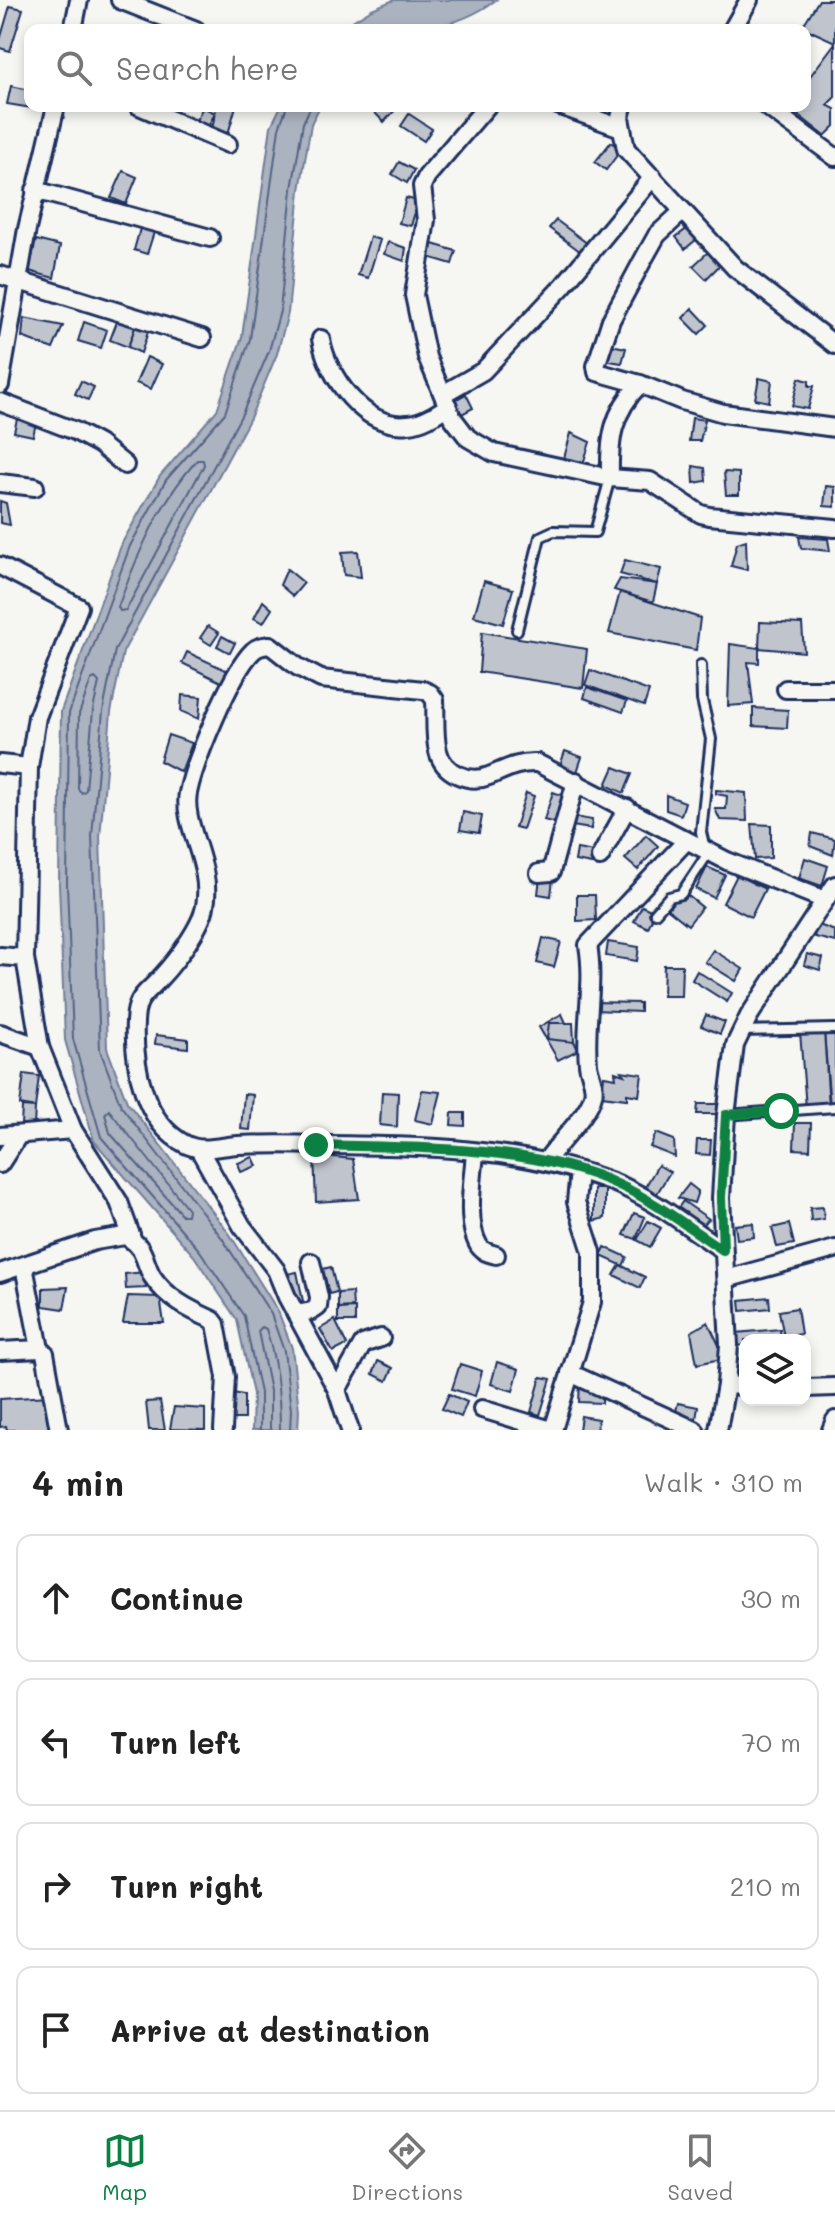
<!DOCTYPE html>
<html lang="en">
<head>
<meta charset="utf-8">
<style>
  body { margin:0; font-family:Mali,sans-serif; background:#f2f2f2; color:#222 }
  .controls { position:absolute; right:24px; bottom:24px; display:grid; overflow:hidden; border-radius:16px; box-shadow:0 4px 12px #0003 }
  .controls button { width:72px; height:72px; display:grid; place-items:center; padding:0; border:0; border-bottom:2px solid #e0e0e0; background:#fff; color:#222; font:40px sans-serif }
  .stop { position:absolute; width:24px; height:24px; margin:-18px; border:6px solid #0b8043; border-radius:50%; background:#fff }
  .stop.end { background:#0b8043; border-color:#fff; box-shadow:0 2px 8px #0008 }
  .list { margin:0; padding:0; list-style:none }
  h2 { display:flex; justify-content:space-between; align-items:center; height:104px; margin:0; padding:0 32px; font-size:34px }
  h2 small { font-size:26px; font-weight:400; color:#767676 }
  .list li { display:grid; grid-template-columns:52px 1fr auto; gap:24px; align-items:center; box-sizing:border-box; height:128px; margin:0 16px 16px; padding:0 16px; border:2px solid #e0e0e0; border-radius:16px }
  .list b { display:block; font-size:30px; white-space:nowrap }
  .list em { font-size:26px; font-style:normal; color:#767676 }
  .icon { flex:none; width:44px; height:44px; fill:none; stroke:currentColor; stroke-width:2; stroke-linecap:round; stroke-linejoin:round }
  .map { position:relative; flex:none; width:835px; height:1430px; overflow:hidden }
  .search { position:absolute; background:#fff; box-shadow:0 4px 12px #0003; left:24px; right:24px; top:24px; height:88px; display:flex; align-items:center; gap:20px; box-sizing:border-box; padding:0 28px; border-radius:16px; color:#767676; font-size:30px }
  .sheet { height:680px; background:#fff }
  nav { display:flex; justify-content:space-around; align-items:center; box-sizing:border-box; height:112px; border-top:2px solid #e0e0e0; background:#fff; font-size:22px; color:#767676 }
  nav a { display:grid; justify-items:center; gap:4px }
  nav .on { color:#0b8043 }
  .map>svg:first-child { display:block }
</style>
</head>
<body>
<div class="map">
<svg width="835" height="1430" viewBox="0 0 835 1430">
  <rect width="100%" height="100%" fill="#f6f6f2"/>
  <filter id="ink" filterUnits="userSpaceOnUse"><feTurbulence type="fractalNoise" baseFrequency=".0125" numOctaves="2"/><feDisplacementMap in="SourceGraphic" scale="16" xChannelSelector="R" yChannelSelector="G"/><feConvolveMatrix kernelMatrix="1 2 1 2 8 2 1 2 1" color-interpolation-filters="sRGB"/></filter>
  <g filter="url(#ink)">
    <g fill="#abb2c0" stroke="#717e99" stroke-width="2">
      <path d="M394,0h102c-50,37 -99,30 -158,30l34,-21z"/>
      <path d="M281,106h39l-9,18 -11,66 -12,123 -11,41 -27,64 -127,234 -12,60 -11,125 7,211 20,54 102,131 49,78 14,37 7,62 -1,20h-46l1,-36 -16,-74 -43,-64 -100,-115 -29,-101 -6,-156 2,-173 61,-168 38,-67 57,-66 25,-73 29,-211z"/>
    </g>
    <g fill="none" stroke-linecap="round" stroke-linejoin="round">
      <g stroke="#556385" stroke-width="2">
        <path d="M197,460h6l1,5 -78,145 -6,1 -2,-4c20,-54 41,-104 79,-147z"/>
        <path d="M95,678l4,4 -6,28 -7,80 -4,3 -4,-4 1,-75 12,-34z"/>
        <path d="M109,1110l79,99 -1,6h-5l-72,-82 -5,-19z"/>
        <path d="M260,1430v-37l-16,-77 -44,-65 -99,-114 -28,-98 -6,-155 2,-171 61,-167 36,-66 59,-67 25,-74 29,-211 8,-22"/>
        <path d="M270,1430v-39l-12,-60 4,-4 4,2c11,33 14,67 14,101"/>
        <path d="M290,1430l1,-20 -7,-59 -13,-37 -49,-76 -101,-132 -21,-56 -8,-214 11,-125 12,-61 127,-236 27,-63 11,-40 12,-122 11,-66 8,-17"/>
      </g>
    </g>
    <g fill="#c0c4cd" stroke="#1b2f5e" stroke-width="2">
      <path d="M819,0h16v42l-33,-15z"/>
      <path d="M10,6l13,3 -13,42 -10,-3v-8z"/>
      <path d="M835,43v54l-8,8 8,4v17l-10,10 -38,-30h18v-23z"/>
      <path d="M11,86l19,4v16h8v3l-31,-5z"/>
      <path d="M216,106h20l-8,28 -16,-3z"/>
      <path d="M376,106h23l-15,16 -12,-12z"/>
      <path d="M203,107l12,6 -7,14 -12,-7z"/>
      <path d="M409,114l23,15 -8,12 -23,-15z"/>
      <path d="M611,142l10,8 -15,20 -11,-8z"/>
      <path d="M399,162l15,8 -7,13 -15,-9z"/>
      <path d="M123,171l14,6 -11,27 -15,-6z"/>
      <path d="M406,198l12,3 -7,25 -12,-3z"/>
      <path d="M556,220l32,24 -7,8 -32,-24z"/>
      <path d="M141,225l14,4 -8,25 -13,-4z"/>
      <path d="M688,228l9,11 -12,10 -9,-12z"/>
      <path d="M370,237l10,3 -12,38 -10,-3z"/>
      <path d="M36,240l24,6 -6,32 -25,-7z"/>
      <path d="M388,242l18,6 -2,13 -20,-7z"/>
      <path d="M429,243l27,8 -4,13 -27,-8z"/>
      <path d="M708,252l13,12 -15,15 -13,-13z"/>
      <path d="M692,308l16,17 -9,9 -16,-16z"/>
      <path d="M24,318l39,8 -10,23 -31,-12z"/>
      <path d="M118,319l18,6 -8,22 -18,-7z"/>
      <path d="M84,322l23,8 -6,18 -23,-7z"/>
      <path d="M136,325l13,4 -8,24 -13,-6z"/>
      <path d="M606,344l20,4 -4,15 -19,-3z"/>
      <path d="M147,357l15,7 -11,25 -15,-6z"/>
      <path d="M759,378l13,3 -3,21 -14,-3z"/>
      <path d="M799,378l10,3v5h5l-6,23 -16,-3z"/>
      <path d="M81,381l13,6 -6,13 -13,-6z"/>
      <path d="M466,394l7,14 -15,8 -8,-13z"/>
      <path d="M692,418l13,2 -5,21h-11z"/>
      <path d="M17,419l19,4 -3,13 -19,-4z"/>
      <path d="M571,433l19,9 -7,22 -19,-6z"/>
      <path d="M693,466l12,2 1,13 -12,2z"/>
      <path d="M724,472l15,1v22h-13z"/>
      <path d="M826,486l9,1v20l-11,-1z"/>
      <path d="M0,501l6,2 4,22 -10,-2z"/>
      <path d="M799,537l29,2 2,12 -29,-3z"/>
      <path d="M746,540l1,30 -16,-4 6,-23z"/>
      <path d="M358,551l3,26 -17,-2 -2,-23z"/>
      <path d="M625,560l36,9 -4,15 -37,-10z"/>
      <path d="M287,569l17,14 -11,13 -13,-11z"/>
      <path d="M620,579l37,5 -4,18 -39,-12z"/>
      <path d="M484,581l29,8 -10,35 -29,-8z"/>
      <path d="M620,592l80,26 -4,32 -87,-17z"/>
      <path d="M263,601l9,8 -9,14 -9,-5z"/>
      <path d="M760,622l42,2 2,28 -45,-4z"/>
      <path d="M208,626l11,7 -8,12 -11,-7z"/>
      <path d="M482,632l105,17 -4,39 -104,-16z"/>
      <path d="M222,636l13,7 -5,10 -13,-7z"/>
      <path d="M730,644l29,4v15l-11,-1 5,42 -25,2z"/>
      <path d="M187,652l41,19 -1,14 -45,-22z"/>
      <path d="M590,670l59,21 -5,15 -59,-21z"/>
      <path d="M587,687l40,14 -4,11 -39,-14z"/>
      <path d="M182,695l19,2 -2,22 -18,-8z"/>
      <path d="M753,708l35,2 -1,18 -34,-2z"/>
      <path d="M168,735l24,8 -11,29 -21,-11z"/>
      <path d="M565,751l17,6 -5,15 -17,-6z"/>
      <path d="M614,767l18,7 -8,19 -18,-8z"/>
      <path d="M716,790l30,3 1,28 -27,-1 -5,-11h11l1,-13 -11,-2z"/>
      <path d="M553,792l11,4 -9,27 -11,-3z"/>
      <path d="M526,793l8,3 -11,33 -8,-2z"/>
      <path d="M666,795l19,7 -4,13 -15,-5z"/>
      <path d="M463,812l19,4 -3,17 -19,-3z"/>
      <path d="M568,816l24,4 -1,9 -25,-4z"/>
      <path d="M752,824l19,1v33l-16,1z"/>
      <path d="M812,833l23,6 -2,16 -23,-9z"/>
      <path d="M646,835l12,11 -20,24 -13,-11z"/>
      <path d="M577,849l17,3 -2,12 -17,-3z"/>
      <path d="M805,858l23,8 -6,20 -23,-8z"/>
      <path d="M707,867l18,8 -11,23 -18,-9z"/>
      <path d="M541,869l13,1 -3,26 -13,-2z"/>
      <path d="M737,875l28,14 -14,28 -28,-14z"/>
      <path d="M682,891l20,16 -14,18 -20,-16z"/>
      <path d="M577,895h18l1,25 -19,1z"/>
      <path d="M642,906l13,6 -7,16 -14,-7z"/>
      <path d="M816,924l19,7v11l-20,-5 -4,-10z"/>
      <path d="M543,938l18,4 -7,25 -17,-4z"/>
      <path d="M608,942l31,5 -2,14 -31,-5z"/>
      <path d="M713,950l30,19 -7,12 -31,-19z"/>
      <path d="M807,954l16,4 -3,12 -16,-5z"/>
      <path d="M664,965h18l-1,31h-18z"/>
      <path d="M697,971l35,22 -5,9 -35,-22z"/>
      <path d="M594,1002l46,1v9l-46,-2z"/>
      <path d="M562,1014l16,36 -20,10 -19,-33z"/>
      <path d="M706,1015l19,7 -5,12 -19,-8z"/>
      <path d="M549,1023h24l1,19 -27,-3z"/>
      <path d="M835,1030v76l-5,1 -6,-76z"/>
      <path d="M824,1031l5,76 -23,1 -6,-76z"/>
      <path d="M156,1035l32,4v9l-33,-4z"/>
      <path d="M621,1071l21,3 -3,22 -12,-2v5l-25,-3 2,-20 12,2 -1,-6 9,3z"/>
      <path d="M24,1074l15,2 -4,32 -15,-3z"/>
      <path d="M422,1090l19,2 -8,32 -18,-4z"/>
      <path d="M382,1092l16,1 -1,34 -17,-2z"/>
      <path d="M244,1094l9,1 -3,35 -9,-1z"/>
      <path d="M698,1104h20v10h-21z"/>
      <path d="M22,1107l13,1 -1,18 -13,-1z"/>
      <path d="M452,1113h13v13l-14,-1z"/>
      <path d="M795,1123h16l-1,27 -16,-1z"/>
      <path d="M656,1133l18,7 1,17 -25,-10z"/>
      <path d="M697,1140h14l-1,15 -14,-1z"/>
      <path d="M314,1155l39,4 6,40 -43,3z"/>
      <path d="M253,1157l4,9 -16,6 -3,-9z"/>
      <path d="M658,1165l12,7 -14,23 -12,-6z"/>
      <path d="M689,1184l9,7 -4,12 -16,-5z"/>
      <path d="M594,1189h11v29l-11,3z"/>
      <path d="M683,1201l26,18 -10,8 -23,-16z"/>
      <path d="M823,1207l1,12 -13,2 -1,-13z"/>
      <path d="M634,1213l11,4 -9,22 -12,-4z"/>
      <path d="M648,1221l13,7 -11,19 -13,-7z"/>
      <path d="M753,1223l1,14 -17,2 -2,-14z"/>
      <path d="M789,1224l5,20 -17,3 -5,-19z"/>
      <path d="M605,1247l22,10 -4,9 -22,-10z"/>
      <path d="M620,1265l25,12 -5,11 -26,-13z"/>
      <path d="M331,1267l6,25 -8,2 -6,-25z"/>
      <path d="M145,1272l1,16 -20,1 -1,-15z"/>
      <path d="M297,1272l6,29 -9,2 -7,-29z"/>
      <path d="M68,1287l-4,22 -21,-3v-18z"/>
      <path d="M352,1292l1,15 -15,1v-15z"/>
      <path d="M128,1296l32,1 4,26h-41z"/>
      <path d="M769,1297l1,11 -29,3 -1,-11z"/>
      <path d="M355,1308v14h-17v-13z"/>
      <path d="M797,1308l4,26 -17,3 -5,-26z"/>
      <path d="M335,1320l12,25 -14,7 -13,-23z"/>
      <path d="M708,1322l17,36 -28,6 -6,-32z"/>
      <path d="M780,1329l1,11h-36v5l-8,1 -1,-13z"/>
      <path d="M378,1361l15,7 -6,13 -14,-7z"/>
      <path d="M497,1362l22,7 -6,22 -22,-7z"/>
      <path d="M460,1364l22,7 -7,25 -23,-7z"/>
      <path d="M541,1377l10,2 -11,36 -9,-3z"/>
      <path d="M580,1382l22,8v13l-23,-1z"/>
      <path d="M228,1392l16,3v24h-19z"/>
      <path d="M449,1394l18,8 -6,15 -19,-8z"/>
      <path d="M49,1396l5,34h-47l-1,-4 -6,1v-28z"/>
      <path d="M160,1401l5,29h-16l-3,-28z"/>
      <path d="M678,1403l20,4 -2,12 -21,-4z"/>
      <path d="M174,1407l31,2v21l-35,-1z"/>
      <path d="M581,1416l17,3 -1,11h-18z"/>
    </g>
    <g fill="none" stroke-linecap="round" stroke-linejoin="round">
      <g stroke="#1b2f5e" stroke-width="14">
        <g id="lane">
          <path d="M517,630l23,-93 13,-6 42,1 15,-54"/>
          <path d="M701,665l1,35 9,39 -10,93 4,17"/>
          <path d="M655,913l14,-16 12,-3 28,-42"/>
          <path d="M741,1031l94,-2"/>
          <path d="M726,1115l109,-8"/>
        </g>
      </g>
      <g stroke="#1b2f5e" stroke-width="22">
        <g id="street">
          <path d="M120,0l76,30"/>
          <path d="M73,30l6,-30"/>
          <path d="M732,30l17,-30"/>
          <path d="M139,106l89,38"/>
          <path d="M487,106l-60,70 -5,10 4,34 -12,75 13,62 25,60 16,21 26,15 116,25 40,3 51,33 8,2 126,12"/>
          <path d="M560,106l61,22"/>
          <path d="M623,106l-3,12 6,31 109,119 100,77"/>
          <path d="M766,106l69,51"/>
          <path d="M35,190l175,48"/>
          <path d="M683,211l-26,24 -14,25 -32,60 -15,46 1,6 43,12 42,17 41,12 112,15"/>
          <path d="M0,275l202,63"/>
          <path d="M321,339c6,37 44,91 87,85 15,-1 28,-10 40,-18"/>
          <path d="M0,385l27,-156 29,-123"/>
          <path d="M443,394l40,-23 80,-85 90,-109"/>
          <path d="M0,402l75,29 24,13 26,21"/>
          <path d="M610,478c-1,-39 2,-65 30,-94"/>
          <path d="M0,483l35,4"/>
          <path d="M0,566l79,41 -42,110 -8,50 -4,191 15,89 33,83 46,72 12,33"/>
          <path d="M786,689h49"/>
          <path d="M0,764l29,3"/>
          <path d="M600,857l27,-49"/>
          <path d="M539,873l12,-1 25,-91"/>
          <path d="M0,956l25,2"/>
          <path d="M0,1033l40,14"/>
          <path d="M0,1136l73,-6"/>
          <path d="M199,1149l43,77 34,44 11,27 50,93 13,40"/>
          <path d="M475,1153c-2,25 -10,70 4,93 4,6 10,7 17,9"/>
          <path d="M546,1161c12,-18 43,-47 47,-66 3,-10 -4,-21 -5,-31 -4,-40 7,-79 0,-119l98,-104"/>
          <path d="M0,1164l18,-28"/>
          <path d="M723,1250c-34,-22 -69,-51 -108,-67 -93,-37 -199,-37 -298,-38 -26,-1 -52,-1 -79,0 -17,1 -37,8 -53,-1 -42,-22 -52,-80 -50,-122 1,-27 11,-27 26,-45 15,-16 41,-51 44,-71 8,-42 -23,-80 -17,-113 6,-30 43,-121 65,-142 5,-5 10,-5 17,-6l28,22 23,12 102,11 7,3 5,7c1,16 -1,36 3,51 5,22 31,33 51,25 17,-7 29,-14 48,-13l190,98 98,39"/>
          <path d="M24,1266l16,83"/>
          <path d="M0,1273l95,-32 36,-6 -1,4c15,9 14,23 22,37 14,22 38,34 61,44l3,4 10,53 -3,53"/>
          <path d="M726,1279l109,-30"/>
          <path d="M296,1314l16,-3 6,-4 1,-10 -8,-35"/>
          <path d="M0,1351l40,-2 5,4 14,77"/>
          <path d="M570,1373l125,57"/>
          <path d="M726,1385l19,1"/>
          <path d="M805,1388l30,-1"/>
          <path d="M337,1390l26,-46 18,-6"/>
          <path d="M482,1409l69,21"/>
          <path d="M553,1430l39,-128v-50l-16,-50 3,-31"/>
          <path d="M718,1430l8,-45 3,-40 -8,-147 5,-83 9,-70 14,-29 86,-131"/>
          <path d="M831,1430l4,-10"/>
        </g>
      </g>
      <use href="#lane" stroke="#f6f6f2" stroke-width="8"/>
      <use href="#street" stroke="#f6f6f2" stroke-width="16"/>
    </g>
  </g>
  <g fill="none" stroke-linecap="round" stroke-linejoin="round" filter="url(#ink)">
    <path stroke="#0b8043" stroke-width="10" d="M316,1145c95,3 217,-1 303,40 37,17 70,43 104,65l-2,-52 5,-83 55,-4"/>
  </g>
</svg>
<div class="controls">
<button><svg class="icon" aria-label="layers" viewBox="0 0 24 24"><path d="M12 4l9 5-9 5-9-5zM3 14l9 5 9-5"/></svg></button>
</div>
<div class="stop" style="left:781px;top:1111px"></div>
<div class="stop end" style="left:316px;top:1145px"></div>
<div class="search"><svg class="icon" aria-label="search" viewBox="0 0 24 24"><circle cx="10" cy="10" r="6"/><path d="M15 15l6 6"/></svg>Search here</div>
</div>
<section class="sheet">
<h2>4 min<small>Walk · 310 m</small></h2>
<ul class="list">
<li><svg class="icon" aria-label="ahead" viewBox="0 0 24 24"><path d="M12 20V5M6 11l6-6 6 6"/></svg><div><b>Continue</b></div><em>30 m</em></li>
<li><svg class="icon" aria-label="left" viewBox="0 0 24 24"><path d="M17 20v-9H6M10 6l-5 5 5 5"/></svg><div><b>Turn left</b></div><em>70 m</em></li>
<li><svg class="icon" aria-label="right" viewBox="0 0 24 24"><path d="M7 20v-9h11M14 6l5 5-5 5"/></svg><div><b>Turn right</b></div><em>210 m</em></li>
<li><svg class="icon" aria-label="arrive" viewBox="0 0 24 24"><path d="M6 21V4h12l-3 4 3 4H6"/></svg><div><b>Arrive at destination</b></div></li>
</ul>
</section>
<nav>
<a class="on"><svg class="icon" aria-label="map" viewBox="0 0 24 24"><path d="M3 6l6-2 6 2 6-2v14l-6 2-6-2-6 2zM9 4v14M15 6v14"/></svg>Map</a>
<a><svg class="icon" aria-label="directions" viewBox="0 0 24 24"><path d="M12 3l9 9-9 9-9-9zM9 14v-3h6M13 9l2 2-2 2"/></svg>Directions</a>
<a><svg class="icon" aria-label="saved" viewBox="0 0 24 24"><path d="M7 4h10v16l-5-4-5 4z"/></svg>Saved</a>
</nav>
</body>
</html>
